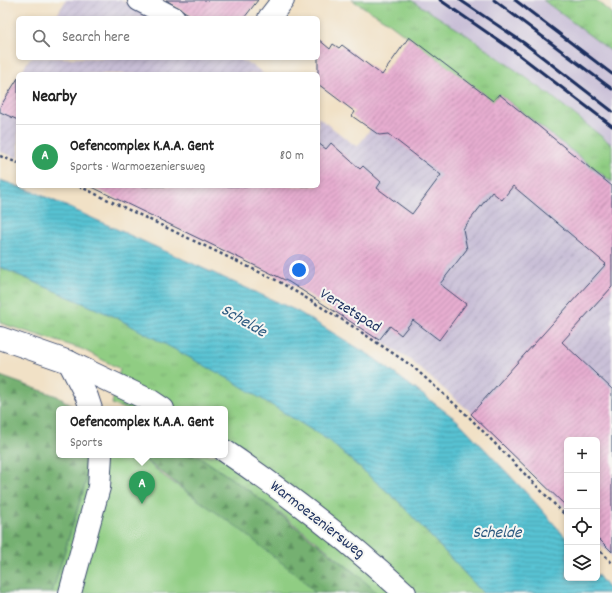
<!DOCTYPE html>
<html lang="en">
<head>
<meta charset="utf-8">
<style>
  body { margin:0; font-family:Dekko,sans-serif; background:#f2f2f2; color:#222 }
  .controls { position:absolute; right:12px; bottom:12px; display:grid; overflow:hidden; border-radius:6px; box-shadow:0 2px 6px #0003 }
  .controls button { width:36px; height:36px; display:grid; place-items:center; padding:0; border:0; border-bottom:1px solid #e0e0e0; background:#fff; color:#222; font:20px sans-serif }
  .you { position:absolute; left:299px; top:270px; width:14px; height:14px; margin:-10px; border:3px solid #fff; border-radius:50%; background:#1a73e8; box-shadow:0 0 0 6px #1a73e833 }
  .badge { display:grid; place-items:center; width:26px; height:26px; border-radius:50%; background:#111827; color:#fff; font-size:13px; font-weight:700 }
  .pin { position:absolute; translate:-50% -33px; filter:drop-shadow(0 1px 2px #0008) }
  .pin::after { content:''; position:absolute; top:21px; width:14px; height:12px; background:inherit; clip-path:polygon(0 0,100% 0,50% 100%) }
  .popup { position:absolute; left:56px; top:406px; width:172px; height:52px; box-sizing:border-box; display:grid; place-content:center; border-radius:6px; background:#fff; filter:drop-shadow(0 1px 3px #0005); font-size:13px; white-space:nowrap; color:#767676 }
  .popup b { font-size:15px; color:#222 }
  .popup::after { content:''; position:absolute; left:50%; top:100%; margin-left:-8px; border:8px solid transparent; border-top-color:#fff }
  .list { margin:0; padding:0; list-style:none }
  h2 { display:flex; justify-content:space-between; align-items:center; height:52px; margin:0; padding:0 16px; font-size:17px }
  h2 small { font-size:13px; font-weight:400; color:#767676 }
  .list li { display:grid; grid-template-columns:26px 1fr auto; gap:12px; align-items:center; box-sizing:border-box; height:64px; padding:0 16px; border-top:1px solid #e0e0e0 }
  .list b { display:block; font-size:15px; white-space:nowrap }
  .list p { margin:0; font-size:13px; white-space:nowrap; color:#767676 }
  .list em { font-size:13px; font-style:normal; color:#767676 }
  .icon { flex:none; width:22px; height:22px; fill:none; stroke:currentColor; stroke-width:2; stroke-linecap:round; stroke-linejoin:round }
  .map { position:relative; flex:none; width:612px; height:593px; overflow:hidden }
  .search { position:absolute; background:#fff; box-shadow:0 2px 6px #0003; left:16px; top:16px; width:304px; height:44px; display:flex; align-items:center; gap:10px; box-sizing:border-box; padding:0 14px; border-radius:6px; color:#767676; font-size:15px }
  .panel { position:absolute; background:#fff; box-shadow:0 2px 6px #0003; left:16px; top:72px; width:304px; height:116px; border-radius:6px }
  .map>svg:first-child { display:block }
</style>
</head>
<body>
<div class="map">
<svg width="612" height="593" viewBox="0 0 612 593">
  <defs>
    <pattern id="industrial-furrows" width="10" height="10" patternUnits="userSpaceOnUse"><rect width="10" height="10" fill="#c9bfd7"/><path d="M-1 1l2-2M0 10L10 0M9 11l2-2" fill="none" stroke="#aca4bb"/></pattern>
    <pattern id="grass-tufts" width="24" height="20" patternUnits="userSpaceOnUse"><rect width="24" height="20" fill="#90cd83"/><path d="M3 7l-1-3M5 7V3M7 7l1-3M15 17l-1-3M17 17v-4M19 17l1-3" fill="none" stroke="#7cb074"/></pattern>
    <pattern id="forest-firs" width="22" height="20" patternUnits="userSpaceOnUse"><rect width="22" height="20" fill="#74b071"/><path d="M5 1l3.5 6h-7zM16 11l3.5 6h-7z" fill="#5e9060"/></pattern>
    <pattern id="water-rules" width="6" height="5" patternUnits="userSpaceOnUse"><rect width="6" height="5" fill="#59c3d3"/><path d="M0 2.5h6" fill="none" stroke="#499fae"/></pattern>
    <pattern id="building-hatch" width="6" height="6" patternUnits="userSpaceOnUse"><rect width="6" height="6" fill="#e7add0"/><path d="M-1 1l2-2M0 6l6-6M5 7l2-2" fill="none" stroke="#ba8dac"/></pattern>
  </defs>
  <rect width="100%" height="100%" fill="#f6f6f2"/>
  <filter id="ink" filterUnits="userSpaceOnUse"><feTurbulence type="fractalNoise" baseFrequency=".025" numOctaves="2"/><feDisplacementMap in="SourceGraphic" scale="8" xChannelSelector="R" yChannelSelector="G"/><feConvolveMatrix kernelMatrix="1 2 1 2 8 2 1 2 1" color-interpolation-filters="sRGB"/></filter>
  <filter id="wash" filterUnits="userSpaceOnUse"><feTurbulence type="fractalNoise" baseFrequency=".012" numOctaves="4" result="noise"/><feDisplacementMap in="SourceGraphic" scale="16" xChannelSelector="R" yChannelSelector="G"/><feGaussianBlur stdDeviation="0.9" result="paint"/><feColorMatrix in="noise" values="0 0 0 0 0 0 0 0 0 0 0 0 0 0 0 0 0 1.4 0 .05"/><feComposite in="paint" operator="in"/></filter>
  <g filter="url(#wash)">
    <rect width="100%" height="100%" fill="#f1e1c6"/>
    <g fill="url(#industrial-furrows)">
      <path d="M66,0h55l36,18h-102z"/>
      <path d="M429,52l64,49 6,-7 113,88v375l-15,-16v-101h-30v70l-94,-96 -64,-55 -120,-77 -199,-96h228v-69l39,30z"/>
      <path d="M30,58h208l17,9 9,7h-244z"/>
      <path d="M18,78v80l-18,-6v-45z"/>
    </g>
    <path fill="#c9bfd7" d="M411,0h132l69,52v93l-62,-50 -44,-32 -39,-28z"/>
    <g fill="url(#grass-tufts)" stroke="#567e70">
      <path d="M352,0h59l56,35 83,60 62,50v37l-113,-88 -6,7 -105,-79z"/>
      <path d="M543,0h53l16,14v38z"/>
      <path d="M0,267l115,50 116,62 97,61 70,61 85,92h-106c-55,-51 -118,-96 -180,-138h28v-46h-101l-12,-5 8,-35 -38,-20 -82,-26z"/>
    </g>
    <g fill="url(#forest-firs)" stroke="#487068">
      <path d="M0,376l57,20 20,13h-18v46h30l-3,26 -34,112h-52z"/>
      <path d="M139,455h58l54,37 109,85 17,16h-62l-12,-13z"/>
    </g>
    <path fill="#90cd83" stroke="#567e70" d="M89,455h50l26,22 72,50 66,53 12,13h-263l34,-111z"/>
    <path fill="url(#water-rules)" stroke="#3a7998" d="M0,180l37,13 260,118 74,45 87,65 76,80 33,38v39h30v-4l15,19h-129l-85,-92 -70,-61 -97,-60 -116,-63 -115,-50z"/>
    <g id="blocks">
      <g fill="url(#building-hatch)">
        <path d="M166,0h92l-14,18h-49z"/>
        <path d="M409,37l84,64 6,-7 113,92v101l-50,55 50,47v163l-15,-15v-97h-30v67l-96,-93 135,-150 -93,-78 -11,14 -10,-8 -29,37 4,20 -27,35 26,20 -27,36 -26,-20 -12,15 -11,-9 -11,14 -90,-58 -199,-96h228v-43l8,6 5,-6 29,26 3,-3 18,16 -4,6 35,26 29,-39 -53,-41 -9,1 -27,-19 3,-4 -37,-28v-45l12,10 3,-5 6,4 3,-3 40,30z"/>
        <path d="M18,78v42l-18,-8v-5z"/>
      </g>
    </g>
  </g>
  <g filter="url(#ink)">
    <use href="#blocks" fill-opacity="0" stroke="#3b4a6e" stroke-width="1"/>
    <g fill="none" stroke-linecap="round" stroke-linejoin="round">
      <g stroke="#3b4a6e" stroke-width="24">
        <g id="minor">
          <path d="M139,0l35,18"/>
          <path d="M269,18l14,-18"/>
          <path d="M0,338l69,24 82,39 12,8"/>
          <path d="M69,362l18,35 4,12"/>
          <path d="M225,451c63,43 124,90 180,142"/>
          <path d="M70,593l29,-106 2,-32"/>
        </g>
      </g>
      <g stroke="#3b4a6e" stroke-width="2.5" stroke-dasharray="3 3" stroke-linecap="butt">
        <path d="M0,156l18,7"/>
        <path d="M79,186l199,95 68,41 66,44 56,50 99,101"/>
        <path d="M597,547l15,16"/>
      </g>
      <use href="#minor" stroke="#fff" stroke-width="22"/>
      <g stroke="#1b2f5e" stroke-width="3">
        <path d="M440,0l74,51 98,75"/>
        <path d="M460,0l64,43 88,68"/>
        <path d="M494,0l118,89"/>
        <path d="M515,0l97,74"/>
      </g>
    </g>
  </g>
  <g text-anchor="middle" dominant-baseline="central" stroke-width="4" stroke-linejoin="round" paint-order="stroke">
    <g font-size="16" fill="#1b2f5e" stroke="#f6f6f2">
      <text transform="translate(350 311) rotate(32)">Verzetspad</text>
      <text transform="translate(317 520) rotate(38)">Warmoezeniersweg</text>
    </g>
    <g font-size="17" font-style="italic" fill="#2e5b81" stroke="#f6f6f2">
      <text transform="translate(243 322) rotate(30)">Schelde</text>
      <text x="497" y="534">Schelde</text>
    </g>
  </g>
</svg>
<div class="controls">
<button>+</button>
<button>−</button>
<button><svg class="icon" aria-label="locate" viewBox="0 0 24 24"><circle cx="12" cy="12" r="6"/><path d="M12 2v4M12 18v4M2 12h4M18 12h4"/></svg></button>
<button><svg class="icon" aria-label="layers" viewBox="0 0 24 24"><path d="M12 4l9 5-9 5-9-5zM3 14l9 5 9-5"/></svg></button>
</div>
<div class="you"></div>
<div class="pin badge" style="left:142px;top:504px;background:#2e9e5b">A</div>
<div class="popup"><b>Oefencomplex K.A.A. Gent</b>Sports</div>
<div class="search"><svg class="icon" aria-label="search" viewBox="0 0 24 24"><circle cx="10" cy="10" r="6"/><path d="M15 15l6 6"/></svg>Search here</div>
<section class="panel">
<h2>Nearby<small></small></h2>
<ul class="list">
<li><span class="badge" style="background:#2e9e5b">A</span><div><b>Oefencomplex K.A.A. Gent</b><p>Sports · Warmoezeniersweg</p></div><em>80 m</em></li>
</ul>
</section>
</div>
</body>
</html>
